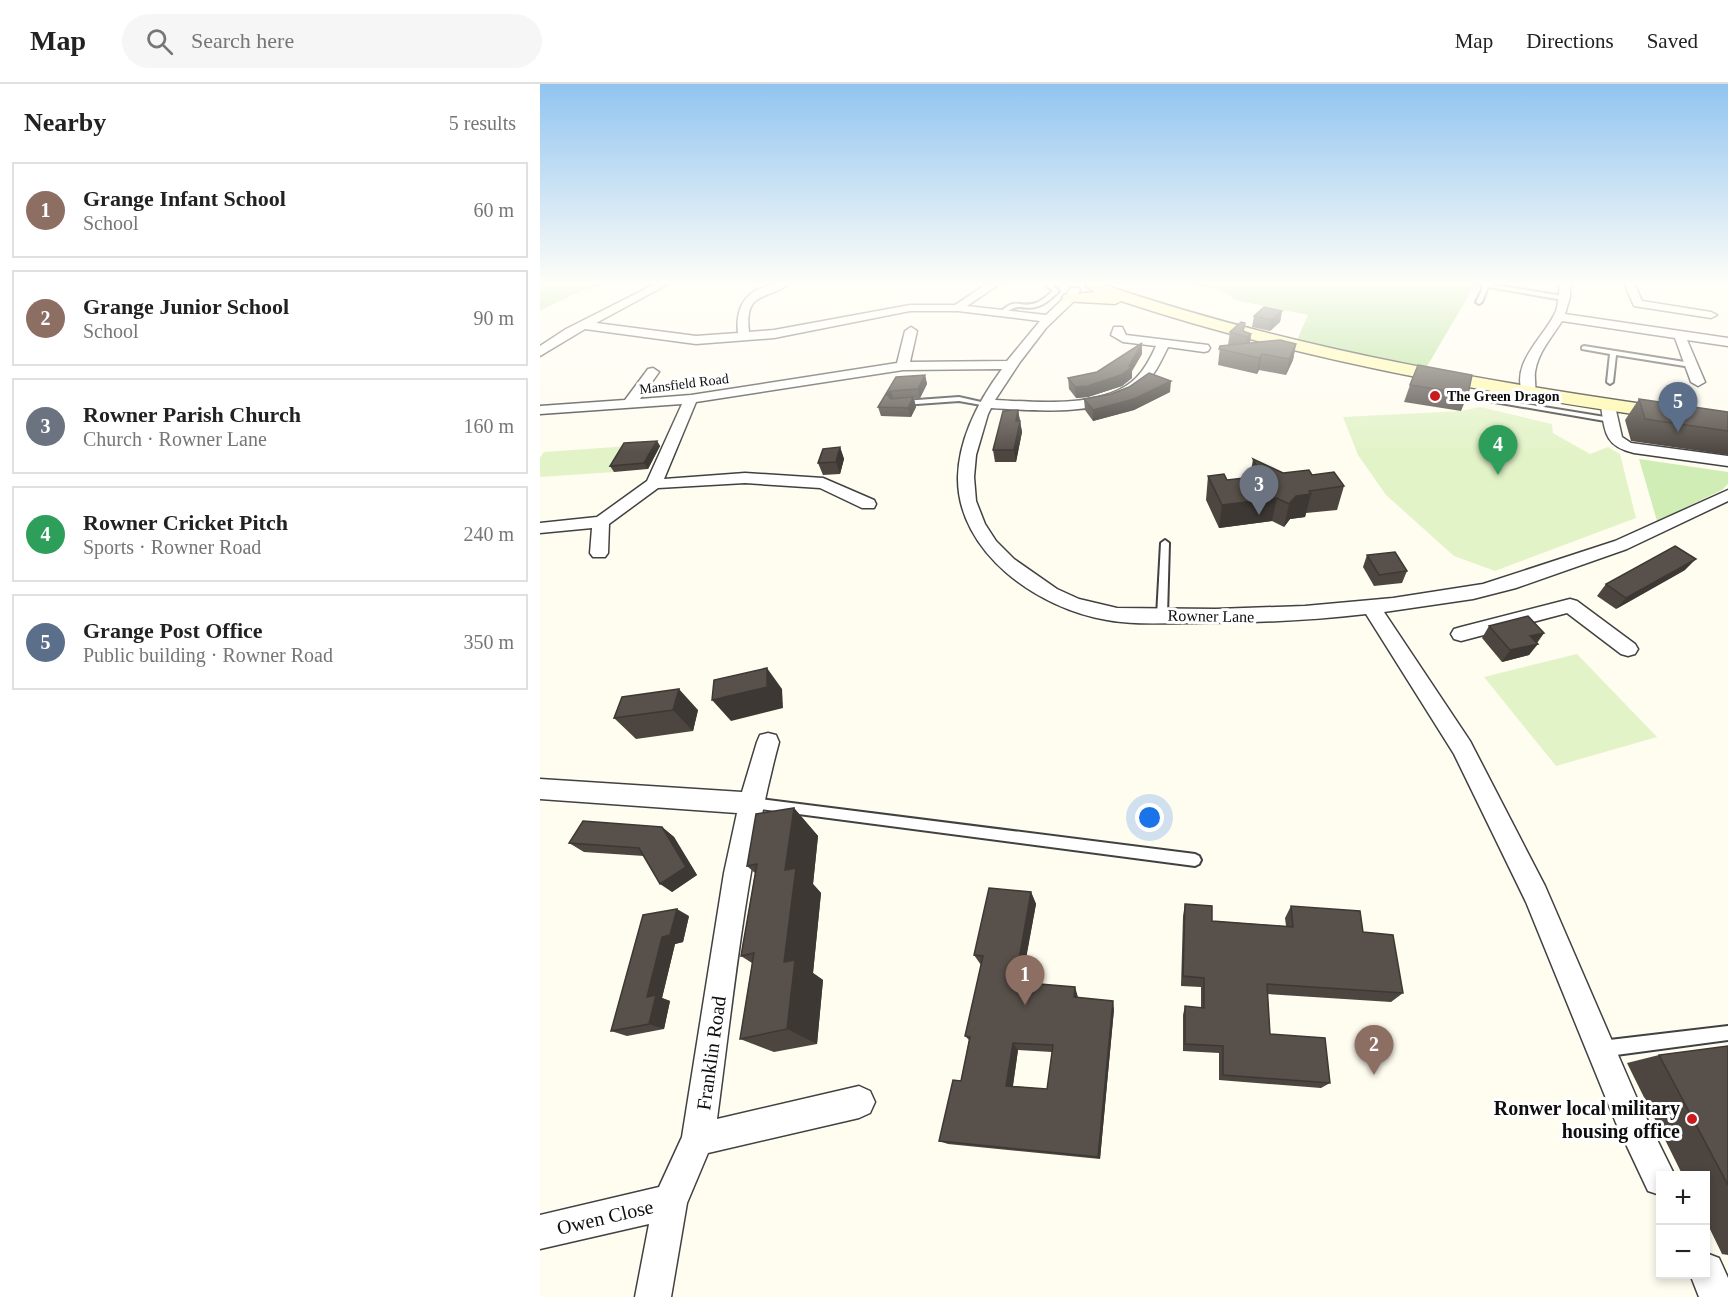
<!DOCTYPE html>
<html lang="en">
<head>
<meta charset="utf-8">
<style>
  body { margin:0; font-family:Georgia,serif; background:#f6f6f6; color:#222 }
  .controls { position:absolute; right:18px; bottom:18px; display:grid; overflow:hidden; border-radius:0px; box-shadow:0 3px 9px #0003 }
  .controls button { width:54px; height:54px; display:grid; place-items:center; padding:0; border:0; border-bottom:2px solid #e0e0e0; background:#fff; color:#222; font:30px sans-serif }
  .you { position:absolute; left:610px; top:734px; width:21px; height:21px; margin:-15px; border:4px solid #fff; border-radius:50%; background:#1a73e8; box-shadow:0 0 0 9px #1a73e833 }
  .badge { display:grid; place-items:center; width:39px; height:39px; border-radius:50%; background:#ca1b1e; color:#fff; font-size:20px; font-weight:700 }
  .pin { position:absolute; translate:-50% -50px; filter:drop-shadow(0 2px 3px #0008) }
  .pin::after { content:''; position:absolute; top:32px; width:21px; height:18px; background:inherit; clip-path:polygon(0 0,100% 0,50% 100%) }
  .list { margin:0; padding:0; list-style:none }
  h2 { display:flex; justify-content:space-between; align-items:center; height:78px; margin:0; padding:0 24px; font-size:26px }
  h2 small { font-size:20px; font-weight:400; color:#767676 }
  .list li { display:grid; grid-template-columns:39px 1fr auto; gap:18px; align-items:center; box-sizing:border-box; height:96px; margin:0 12px 12px; padding:0 12px; border:2px solid #e0e0e0; border-radius:0px }
  .list b { display:block; font-size:22px; white-space:nowrap }
  .list p { margin:0; font-size:20px; white-space:nowrap; color:#767676 }
  .list em { font-size:20px; font-style:normal; color:#767676 }
  .icon { flex:none; width:33px; height:33px; fill:none; stroke:currentColor; stroke-width:2; stroke-linecap:round; stroke-linejoin:round }
  .map { position:relative; flex:none; width:1188px; height:1213px; overflow:hidden }
  header { display:flex; align-items:center; gap:36px; box-sizing:border-box; height:84px; padding:0 30px; background:#fff; border-bottom:2px solid #e0e0e0 }
  header strong { font-size:28px }
  nav { display:flex; gap:33px; margin-inline-start:auto; font-size:21px }
  .search { width:420px; height:54px; background:#f6f6f6; display:flex; align-items:center; gap:15px; box-sizing:border-box; padding:0 21px; border-radius:33px; color:#767676; font-size:22px }
  main { display:flex }
  aside { flex:1; background:#fff }
  .map>svg:first-child { display:block }
</style>
</head>
<body>
<header>
<strong>Map</strong>
<div class="search"><svg class="icon" aria-label="search" viewBox="0 0 24 24"><circle cx="10" cy="10" r="6"/><path d="M15 15l6 6"/></svg>Search here</div>
<nav><a>Map</a><a>Directions</a><a>Saved</a></nav>
</header>
<main>
<aside>
<h2>Nearby<small>5 results</small></h2>
<ul class="list">
<li><span class="badge" style="background:#8d6e63">1</span><div><b>Grange Infant School</b><p>School</p></div><em>60 m</em></li>
<li><span class="badge" style="background:#8d6e63">2</span><div><b>Grange Junior School</b><p>School</p></div><em>90 m</em></li>
<li><span class="badge" style="background:#6b7280">3</span><div><b>Rowner Parish Church</b><p>Church · Rowner Lane</p></div><em>160 m</em></li>
<li><span class="badge" style="background:#2e9e5b">4</span><div><b>Rowner Cricket Pitch</b><p>Sports · Rowner Road</p></div><em>240 m</em></li>
<li><span class="badge" style="background:#5c6f8a">5</span><div><b>Grange Post Office</b><p>Public building · Rowner Road</p></div><em>350 m</em></li>
</ul>
</aside>
<div class="map">
<svg width="1188" height="1213" viewBox="0 0 1188 1213">
  <rect width="100%" height="100%" fill="#fffcf0"/>
  <path fill="#d1edb6" d="M1099,375l89,13v12l-6,6 -65,31z"/>
  <g fill="#b3df94">
    <path d="M0,199h67l-33,11 -34,17z"/>
    <path d="M645,199h291l-50,85 -129,-28 11,-25 -73,-15 -15,-11z"/>
  </g>
  <g fill="#e3f3c8">
    <path d="M940,323l72,17 1,9 37,21 18,-7 12,7 16,64 -141,53 -41,-15 -68,-61 -28,-40 -15,-38 118,-6z"/>
    <path d="M89,362l-15,26 -74,5v-19l4,-6z"/>
    <path d="M1037,570l80,83 -101,29 -72,-89z"/>
  </g>
  <g fill="none" stroke-linecap="round" stroke-linejoin="round">
    <g stroke="#414141" stroke-width="4">
      <g id="lane">
        <path d="M506,199h4l9,8c-6,6 -12,12 -20,15 -17,6 -18,-6 -36,9l-5,-1c20,-19 19,-5 38,-11 6,-2 12,-8 17,-12l-7,-6z"/>
        <path d="M942,199l81,13 3,2 -3,2 -75,-13 -6,15 -3,2 -3,-2 6,-12z"/>
        <path d="M1044,262l107,17 3,2 -3,2 -75,-12 -3,27 -3,2 -3,-2 3,-28 -28,-5v-2z"/>
        <path d="M940,298l3,2 -1,13 129,21 4,2 -4,2 -134,-23v-15z"/>
        <path d="M419,313l31,7 -3,2 -28,-5 -56,4 -3,-2 3,-2z"/>
        <path d="M625,456l4,3 -2,73 -5,3 -5,-3 4,-73z"/>
        <path d="M212,714l443,56 4,2 2,4 -2,4 -4,2 -443,-58 -4,-1 -2,-4 2,-4z"/>
        <path d="M1188,942v14l-127,17 -5,-3 -3,-5 3,-5 5,-3z"/>
      </g>
    </g>
    <g stroke="#414141" stroke-width="3">
      <g id="street">
        <path d="M117,199h13l-74,40 100,13 42,-3c-4,-36 19,-50 52,-50 -22,18 -46,6 -41,49l25,-2 136,-25h45l33,-22h13l-34,23 79,9 19,-18 6,-9h8l1,2 -7,12 -27,26 -26,34 -25,38c42,2 110,9 141,-22 9,-9 15,-21 20,-32l-33,-4 -12,-7 3,-8h8l4,8 82,10 2,3 -2,3 -4,1 -36,-5c-7,14 -13,28 -25,39 -36,31 -107,25 -152,22l-3,6 -12,41 -2,22 2,24 9,23 11,17 18,18 43,30 22,10 38,9 99,1 89,-3 88,-8 90,-14 132,-43 113,-51v11l-101,48 -111,39 -43,11 -89,13 86,129 75,145 93,215 37,75h-15v19l-12,-4 -32,-68 -90,-221 -72,-148 -88,-140c-59,7 -118,9 -177,9 -27,0 -55,2 -82,-3 -68,-11 -150,-67 -149,-143 1,-39 21,-77 44,-108l-99,1 -207,32 -32,77 81,-6 78,5 51,22 2,4 -2,4h-12l-42,-20 -75,-5 -87,5 -49,36 -1,29 -3,4h-12l-3,-4 2,-25 -52,5v-10l57,-6 50,-36 35,-77 -142,10v-8l85,-6 23,-31 5,-1 6,4 -19,27 51,-4 206,-32 8,-32 6,-4 6,4 -7,31 97,-1 33,-40 -82,-10h-48l-136,27 -78,6 -111,-15 -45,27v-10l26,-17z"/>
        <path d="M1020,199h10v14l-5,17 163,24v8l-41,-6 18,42 -7,4 -7,-4 -16,-44 -113,-17c-10,16 -24,31 -27,51 -1,8 2,17 -1,24h-10c-16,-32 21,-59 32,-85 3,-9 3,-18 4,-28z"/>
        <path d="M1084,199h10l8,18 69,11 6,3 -6,3 -77,-12z"/>
        <path d="M1068,318l7,4 7,31 9,6 97,13v10l-94,-13c-29,-7 -29,-20 -33,-47z"/>
        <path d="M1030,515l7,2 58,43 3,5 -3,5 -7,2 -7,-2 -54,-41 -106,28 -7,-2 -3,-5 3,-5 7,-2z"/>
        <path d="M228,649l8,2 3,7c-33,123 -45,250 -62,377l142,-33 11,5 5,11 -5,11 -11,5 -151,35 -21,50 -16,94h-36l14,-73 -109,25v-34l119,-28 23,-50 42,-264 13,-60 -197,-14v-20l202,13 15,-50 3,-7z"/>
        <path d="M1166,1169l13,5 9,20v19h-29l-9,-23h16z"/>
      </g>
    </g>
    <g stroke="#303030" stroke-width="3">
      <path id="secondary" d="M547,199h12c203,70 417,104 629,133v12c-204,-29 -411,-62 -607,-127l-6,3 -51,-3 -2,-3 2,-3 31,-3 -10,-6z"/>
    </g>
    <use href="#lane" fill="#fff" fill-rule="evenodd"/>
    <use href="#street" fill="#fff" fill-rule="evenodd"/>
    <use href="#secondary" fill="#fff8ab" fill-rule="evenodd"/>
  </g>
  <g fill="#4c4540" fill-rule="evenodd">
    <path d="M742,227l-2,11 -10,9 -18,-4 2,-11z"/>
    <path d="M704,247l7,3 -1,9 46,1 -3,16 -7,15 -27,-5 -2,4 -39,-9 2,-19 8,-1 2,-13z"/>
    <path d="M602,270l-10,17v7l-10,8 -34,11 -12,1 -7,-9 -1,-11 29,-6z"/>
    <path d="M385,291l2,9 -7,14h-6l2,9 -5,10 -30,-1 -3,-9 18,-30z"/>
    <path d="M870,301l58,9 -7,17 -57,-9z"/>
    <path d="M630,308l-36,18 -41,11 -8,-11 -1,-11z"/>
    <path d="M1099,315l89,13v43l-97,-14 -6,-21z"/>
    <path d="M478,326l4,22 -6,30h-21l-2,-12z"/>
    <path d="M117,357l3,5 -12,23 -34,3 -4,-6z"/>
    <path d="M300,363l4,12 -4,15 -17,1 -5,-12z"/>
    <path d="M713,375l30,14 29,2 32,11 -7,24 -31,3 -1,4 -15,2 -6,8 -12,-6 -53,7 -13,-28 2,-24 19,4 23,-3z"/>
    <path d="M827,471l40,16 -5,12 -28,3 -11,-19z"/>
    <path d="M1145,486l-69,39 -19,-13 9,-12z"/>
    <path d="M949,542l55,7 -15,22 -27,7 -20,-24z"/>
    <path d="M82,613l76,13 -5,21 -57,8 -22,-21z"/>
    <path d="M254,724l24,28 -5,48 8,9 -8,80 10,7 -6,64 -43,8 -34,-13 12,-76 -11,-7 14,-83 -8,-7z"/>
    <path d="M122,743l12,10 23,38 -25,17 -28,-36 -60,-4 -15,-9z"/>
    <path d="M491,808l5,12 -15,79 54,4 2,11 37,11 -14,150 -152,-15 -9,-3 22,-60 8,-41 -4,-4 16,-71 -7,-10zM478,966l34,2 -5,37 -34,-3z"/>
    <path d="M645,820l27,17 74,5 -1,-8 6,-12 72,26 40,61 -12,9 -124,-8 3,40 60,49 -9,5 -102,-8v-27l-36,-2v-36l2,-9 16,2v-21l-20,-1 2,-70z"/>
    <path d="M149,832l-6,26 -8,2 -13,54 8,3 -6,28 -37,7 -16,-5z"/>
    <path d="M1188,962v209l-6,-1 -16,-33v-45h-23l-56,-113 32,-8z"/>
  </g>
  <g fill="#3e3834">
    <path d="M742,227l-2,11 -10,9 1,-11z"/>
    <path d="M711,250l-2,16 -4,3 2,-16z"/>
    <path d="M602,259v11l-10,17v7l-10,8 -34,11 -12,1 -1,-11 54,-21z"/>
    <path d="M756,260l-3,16 -7,15 3,-16z"/>
    <path d="M722,270l-3,16 -2,4 2,-16z"/>
    <path d="M385,291l2,9 -7,14 -2,-9z"/>
    <path d="M631,297l-1,11 -36,18 -41,11v-11z"/>
    <path d="M351,307l3,9 -5,3 -3,-9z"/>
    <path d="M373,313l3,10 -5,10 -3,-9z"/>
    <path d="M478,326l4,22 -6,30 -2,-12 2,-29z"/>
    <path d="M117,357l3,5 -12,23 -4,-6z"/>
    <path d="M300,363l4,12 -4,15 -4,-12z"/>
    <path d="M771,410l-6,23 -15,2 -6,8 5,-23 7,-8z"/>
    <path d="M737,414l-5,23 -53,7 3,-23z"/>
    <path d="M1156,475l-11,11 -69,39 10,-11z"/>
    <path d="M1004,549l-9,11 -5,-8z"/>
    <path d="M998,560l-9,11 -27,7 8,-12z"/>
    <path d="M227,584l15,21 1,19 -52,13 -19,-21z"/>
    <path d="M139,605l19,21 -5,21 -20,-21z"/>
    <path d="M254,724l24,28 -5,48 8,9 -8,80 10,7 -6,64 -30,-15 -3,-67 1,-92z"/>
    <path d="M122,743l12,10 23,38 -25,17 -12,-8z"/>
    <path d="M491,808l5,12 -16,88 -5,-10z"/>
    <path d="M137,825l12,7 -6,26 -8,2 -13,54 8,3 -6,28 -15,-5 -2,-27 15,-60z"/>
    <path d="M535,903l3,10 -1,9 -3,-9z"/>
    <path d="M573,917l1,8 -14,150 -2,-2z"/>
    <path d="M473,959l5,7 -6,41 -6,-5z"/>
  </g>
  <g fill="#58504a" stroke="#3e3834" stroke-width="1.5" fill-rule="evenodd">
    <path d="M724,223l18,4 -11,9 -17,-4z"/>
    <path d="M701,238l4,1 -2,8 8,3 -4,3 -17,-5z"/>
    <path d="M740,256l16,4 -7,15 -27,-5 -3,4 -40,-9 1,-3z"/>
    <path d="M602,259l-13,23 3,1 -11,8 -33,11 -13,1 -7,-9 29,-6z"/>
    <path d="M878,281l54,10 -4,19 -58,-9z"/>
    <path d="M609,289l22,8 -37,18 -41,11 -9,-11 27,-5 18,-7z"/>
    <path d="M385,291l-7,14 -27,2 -5,3 5,5 22,-2 -5,11 -30,-1 18,-30z"/>
    <path d="M1099,315l89,13v19l-83,-12z"/>
    <path d="M478,326l-2,11h4l-6,29h-21l10,-39z"/>
    <path d="M117,357l-13,22 -34,3 14,-23z"/>
    <path d="M300,363l-4,15 -18,1 5,-14z"/>
    <path d="M713,375l30,14 26,-3 3,5 22,-3 10,14 -35,5 2,3 -15,2 -7,8 -12,-6 -55,7 -14,-29 16,-2 3,6 35,-4z"/>
    <path d="M1135,462l21,13 -70,39 -20,-14z"/>
    <path d="M855,468l12,19 -28,4 -12,-20z"/>
    <path d="M988,532l16,17 -14,3 8,8 -28,6 -21,-24z"/>
    <path d="M227,584v19l-55,13 2,-20z"/>
    <path d="M139,605l-6,21 -59,8 8,-21z"/>
    <path d="M254,724l-9,62 11,-2 -12,94 11,-2 -8,69 -47,10 14,-86 -13,3 16,-92 -10,2 9,-52z"/>
    <path d="M43,737l79,6 24,40 -26,17 -21,-36 -70,-5z"/>
    <path d="M449,804l42,4 -16,90 60,5 -1,10 39,4 -15,156 -159,-16 14,-61 8,1 9,-44 -5,-1 18,-80 -9,-1zM473,959l40,2 -6,44 -41,-3z"/>
    <path d="M645,820l27,2v15l81,6 -2,-21 69,5 3,21 30,3 10,58 -136,-9 3,50 55,4 5,45 -107,-8v-29l-38,-2v-38l19,2v-30l-21,-2z"/>
    <path d="M137,825l-7,26 -8,2 -15,60 9,-2 -7,29 -38,7 32,-116z"/>
    <path d="M1188,962v139l-69,-130z"/>
  </g>
  <linearGradient id="sky" x2="0" y2="1"><stop stop-color="#91c4f0"/><stop offset="0.54" stop-color="#fffef8"/><stop offset="1" stop-color="#fffef8" stop-opacity="0"/></linearGradient>
  <rect width="1188" height="369" fill="url(#sky)"/>
  <g fill="#ca1b1e" stroke="#fff" stroke-width="2">
    <circle cx="895" cy="312" r="6"/>
    <circle cx="1152" cy="1035" r="6"/>
  </g>
  <g text-anchor="middle" dominant-baseline="central" stroke-width="6" stroke-linejoin="round" paint-order="stroke">
    <g font-size="14" fill="#0e0e0e" stroke="#fff">
      <text transform="translate(144 300) rotate(-7)">Mansfield Road</text>
    </g>
    <g font-size="14" font-weight="bold" fill="#0e0e0e" stroke="#fff" text-anchor="start">
      <text x="907" y="312">The Green Dragon</text>
    </g>
    <g font-size="16" fill="#0e0e0e" stroke="#fff">
      <text transform="translate(671 532) rotate(1)">Rowner Lane</text>
    </g>
    <g font-size="20" fill="#0e0e0e" stroke="#fff">
      <text transform="translate(171 969) rotate(-82)">Franklin Road</text>
      <text transform="translate(65 1133) rotate(-13)">Owen Close</text>
    </g>
    <g font-size="20" font-weight="bold" fill="#0e0e0e" stroke="#fff" text-anchor="end">
      <text x="1140" y="1024">Ronwer local military<tspan x="1140" dy="23">housing office</tspan></text>
    </g>
  </g>
</svg>
<div class="controls">
<button>+</button>
<button>−</button>
</div>
<div class="you"></div>
<div class="pin badge" style="left:485px;top:921px;background:#8d6e63">1</div>
<div class="pin badge" style="left:834px;top:991px;background:#8d6e63">2</div>
<div class="pin badge" style="left:719px;top:431px;background:#6b7280">3</div>
<div class="pin badge" style="left:958px;top:391px;background:#2e9e5b">4</div>
<div class="pin badge" style="left:1138px;top:348px;background:#5c6f8a">5</div>
</div>
</main>
</body>
</html>
